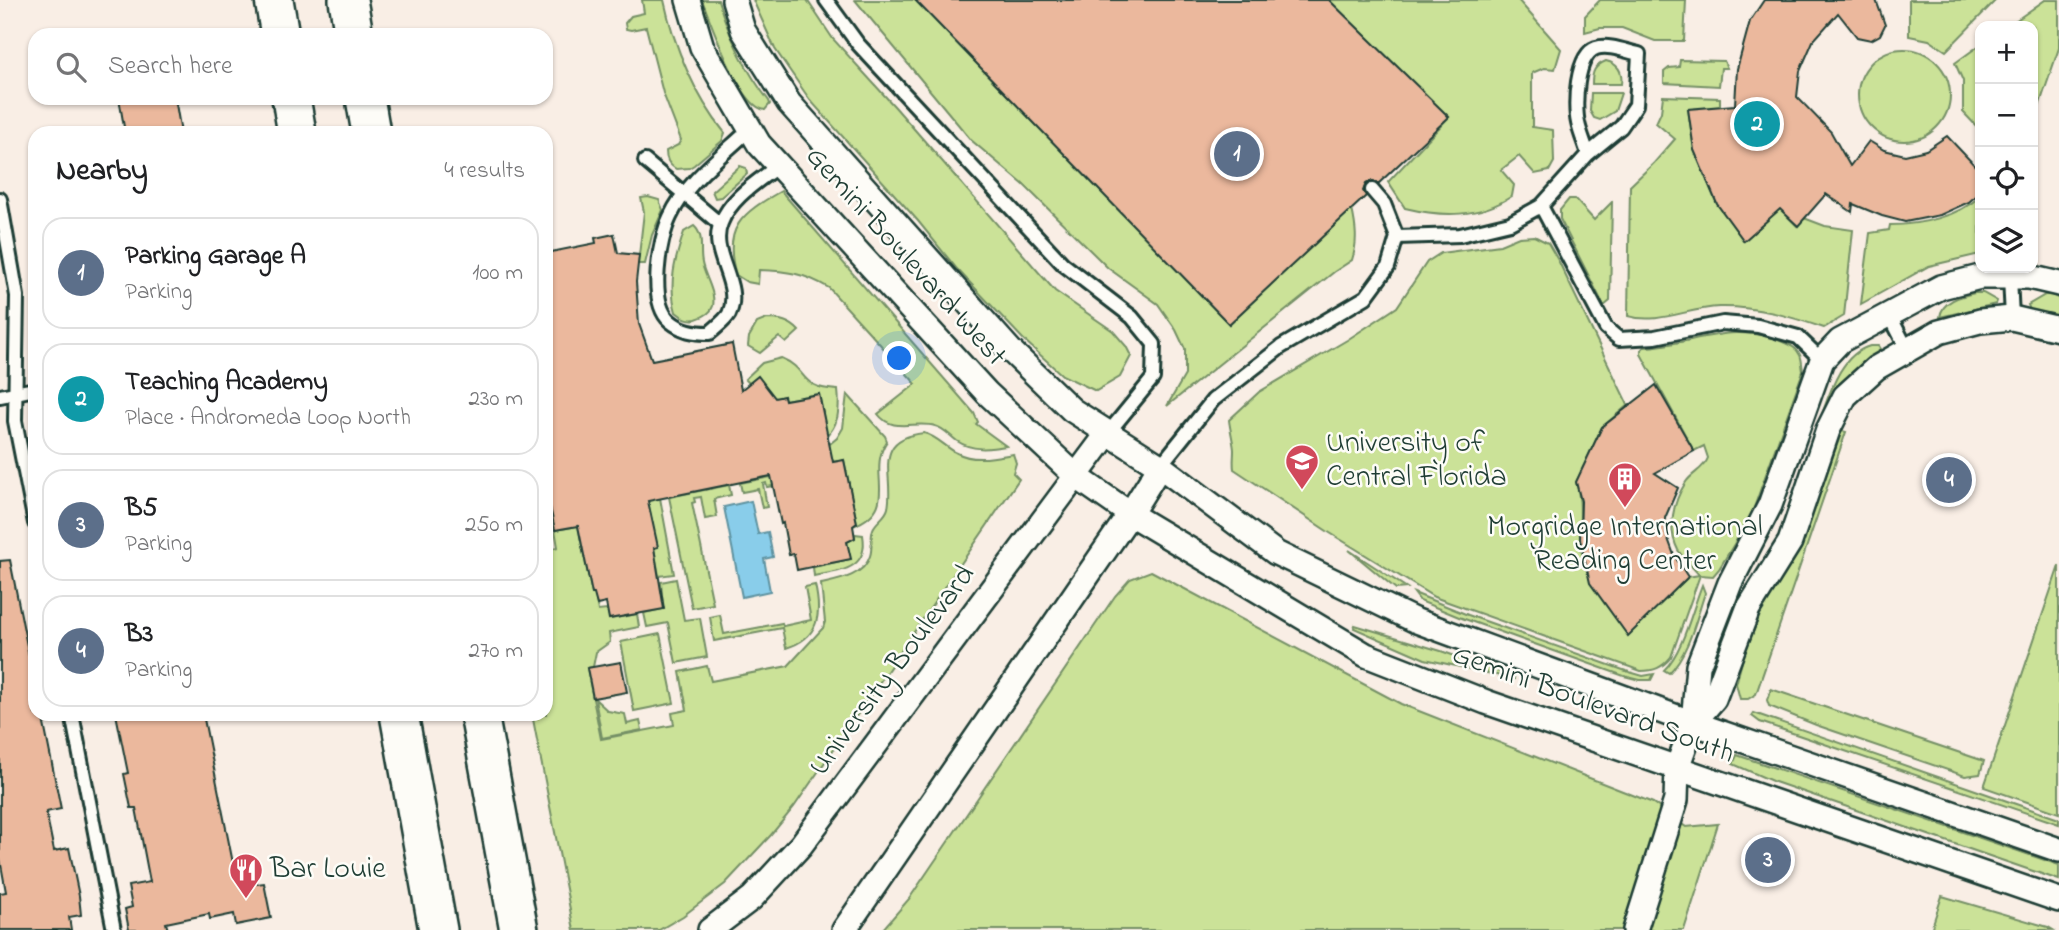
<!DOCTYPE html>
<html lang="en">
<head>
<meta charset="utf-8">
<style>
  body { margin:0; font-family:"Indie Flower",sans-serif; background:#f2f2f2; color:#202124 }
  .controls { position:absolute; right:21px; top:21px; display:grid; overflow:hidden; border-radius:14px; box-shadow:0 2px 5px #0004 }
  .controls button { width:63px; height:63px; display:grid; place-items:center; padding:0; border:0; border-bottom:2px solid #e0e0e0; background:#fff; color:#202124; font:35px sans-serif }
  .you { position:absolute; left:900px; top:359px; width:24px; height:24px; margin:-18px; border:5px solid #fff; border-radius:50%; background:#1a73e8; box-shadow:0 0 0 10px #1a73e833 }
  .badge { display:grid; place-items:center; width:46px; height:46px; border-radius:50%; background:#d1495b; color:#fff; font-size:23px; font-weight:700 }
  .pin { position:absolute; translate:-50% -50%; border:4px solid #fff; box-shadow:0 2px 7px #0006 }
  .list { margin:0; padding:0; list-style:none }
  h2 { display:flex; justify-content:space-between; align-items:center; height:91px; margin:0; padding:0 28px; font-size:30px }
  h2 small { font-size:23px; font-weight:400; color:#757577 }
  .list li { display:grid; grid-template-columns:46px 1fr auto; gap:21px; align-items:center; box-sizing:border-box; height:112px; margin:0 14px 14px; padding:0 14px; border:2px solid #e0e0e0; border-radius:21px }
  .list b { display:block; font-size:26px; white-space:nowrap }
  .list p { margin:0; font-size:23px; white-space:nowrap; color:#757577 }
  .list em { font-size:23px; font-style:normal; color:#757577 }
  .icon { flex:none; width:38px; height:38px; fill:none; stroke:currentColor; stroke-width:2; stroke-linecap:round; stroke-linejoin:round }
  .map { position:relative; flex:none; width:2059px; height:930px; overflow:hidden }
  .search { position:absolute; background:#fff; box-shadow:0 2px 5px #0004; left:28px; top:28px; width:525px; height:77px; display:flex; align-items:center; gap:18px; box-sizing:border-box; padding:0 24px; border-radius:21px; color:#757577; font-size:26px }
  .panel { position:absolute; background:#fff; box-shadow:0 2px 5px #0004; left:28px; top:126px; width:525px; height:595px; border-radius:21px }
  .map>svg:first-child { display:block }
</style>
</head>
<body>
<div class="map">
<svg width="2059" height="930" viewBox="0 0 2059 930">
  <rect width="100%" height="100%" fill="#f9eee5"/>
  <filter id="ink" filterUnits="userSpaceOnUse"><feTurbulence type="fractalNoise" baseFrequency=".0143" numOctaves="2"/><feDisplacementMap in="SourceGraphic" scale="14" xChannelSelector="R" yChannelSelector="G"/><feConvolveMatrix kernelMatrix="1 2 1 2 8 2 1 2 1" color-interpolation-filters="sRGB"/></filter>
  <g filter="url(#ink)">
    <g fill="#cbe298" stroke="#759066" stroke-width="2">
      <path d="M642,0h22c10,47 31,96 61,133l-3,8 -28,24 -5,3 -13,1c-8,-5 -10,-10 -10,-18l12,-6 3,-5 -18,-47 -17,-66 -15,3 -5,-1 -1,-6 6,-7 13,-3z"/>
      <path d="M702,0h16c11,36 28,71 51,101l1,3 -5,6c-25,-2 -54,-88 -63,-110z"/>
      <path d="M753,0h54l26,39 62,68 160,184 58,40 13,15 5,10 -11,21 -24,14 -34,-16 -38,-35 -68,-72 -38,-47 -108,-121 -35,-51z"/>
      <path d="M855,0h60l314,324 123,-115c4,18 6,33 0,51l-18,12 -167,134 18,-31v-26l-9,-19 -18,-26 -50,-36 -84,-83 -53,-45z"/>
      <path d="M1329,0h189l43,49 -6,20 -11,-1 -12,5v54l21,3 1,32 -5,9 -14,3 -16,-18 -18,14 13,15 -2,11c-33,22 -70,21 -107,12l-17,-26 61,-65z"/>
      <path d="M1600,0h86l-2,41h-29l-33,-13h-22l-15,4v-16z"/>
      <path d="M1909,0h87l-50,51 -17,-11 -20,-4z"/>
      <path d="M2045,0h14v48l-26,76v-98h-25z"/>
      <path d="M1980,45v85l-17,-18v-31l-8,-18z"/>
      <circle cx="1904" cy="95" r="46"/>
      <path d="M1680,60l44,1 3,7h-6l-2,18 -55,-3v-11l5,-4 10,-1z"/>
      <path d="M1606,61c13,3 17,11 15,23h-29c0,-12 2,-18 14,-23z"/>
      <path d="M1591,93h30l-6,18 -15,9 -6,-2 -4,-7z"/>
      <path d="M1663,96l57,2v9l-32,3 6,40 23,54 27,37 36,-32 17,17 7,-8 21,8 28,4 -9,86 -20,12c-35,-12 -68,-22 -105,-21 -31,1 -61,18 -91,9l2,-130 24,-23 21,-24 -19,-16 5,-11z"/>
      <path d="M740,166l6,2 1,6 -26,23 -6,1 -3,-7z"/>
      <path d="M781,191l193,222 4,9 -2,2 30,22c-17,3 -34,5 -49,-5 -7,-5 -13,-13 -22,-15 -20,-6 -42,8 -57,-12l38,-30 -87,-96c-25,-15 -42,-17 -70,-18l-1,14 -11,-2 -11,-7c-14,-47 6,-62 45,-84z"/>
      <path d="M1980,196v58l-51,12 -68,38 9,-71 19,-3 1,-5c30,0 68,-8 90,-29z"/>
      <path d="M648,197l11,3 4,10 -11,25 -7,29h-7l6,-52 -3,-14z"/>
      <path d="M1569,199h6l19,21 18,-18 -2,99 -6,5 -44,-87v-9z"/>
      <path d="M694,226c11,10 5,23 8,37 2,12 14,29 11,43 -2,7 -10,11 -17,13 -8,2 -14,-2 -20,-7 -8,-28 -1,-53 8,-80z"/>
      <path d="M1534,236l14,7 11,19 69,143 -26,22 -26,55c6,21 3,34 4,55 2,42 25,66 48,98l60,-58 11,-2c-6,-8 -16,-16 -21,-25 -11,-22 -5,-48 8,-68 6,-9 18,-13 22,-24l-4,-12 -10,5 -53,-97v-4l3,-3c48,-2 89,-27 139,-5 7,3 14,6 17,13 2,4 2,11 3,16l-52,145 -32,53 -6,7 -13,-1 -29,82c-9,11 -17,14 -30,14l-207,-74 -104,-64 -96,-64c-1,-7 0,-12 0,-19 0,-5 -4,-21 -5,-30l30,-28 88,-52 50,-33 30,-45 14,-9 59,-8 19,-8z"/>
      <path d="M1975,293h8l14,8 -1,3 -56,13c2,-16 20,-21 35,-24z"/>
      <path d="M2045,295h7l7,4v20l-29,-9 -2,-5z"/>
      <path d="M767,319c13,0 23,2 32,12l-13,12 -7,-6 -19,16 -12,-7 1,-9 8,-14z"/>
      <path d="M1870,346h8l2,3 -1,4c-28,16 -41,38 -55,66l-3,-2c9,-25 20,-63 49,-71z"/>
      <path d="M781,358c29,12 16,30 57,32 2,19 1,36 -14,49l2,-8 -7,-37 -34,6 -1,-4 -9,2 -17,-21 -9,6 -4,-4 17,-16z"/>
      <path d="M847,394l38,42 2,5c-22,32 15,66 -34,85l4,-3 -13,-63 -22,4 4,-17 11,-9 6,-10z"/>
      <path d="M1842,431l4,1 -90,262 -8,5h-8l-4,-15 8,-30 24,-59 33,-50z"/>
      <path d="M924,433c14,4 21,14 33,20 17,9 38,4 56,1l3,9 -3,10 6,6 -225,328 -23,28 -46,49 -42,32 -24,14h-85l-42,-216h14v-164l12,-3 -3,-17 23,-4 14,68h3l3,17 9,-1 3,9 27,-5 2,13 -30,6 1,9 -14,10 -3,15 -6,1 14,71 73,-14 -2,-12 15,-3 -7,-38 27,-6 4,15 77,-15 35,-38 2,-6 -4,-38c18,-4 43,-8 49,-28 3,-8 0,-19 3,-27 3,-8 13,-12 15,-21 7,-32 -18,-69 36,-75z"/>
      <path d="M776,476l-2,14 -1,-4 -6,1 -1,-4 -3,1 4,23 -5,1 -4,-19 -16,3 -2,-9z"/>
      <path d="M729,485l2,10 -17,4 3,18 -12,2 -4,-22 -7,1 1,4 -3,1 21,101 -21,4 -23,-111z"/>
      <path d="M660,498l14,76 -15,2 -5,-28 3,-2 -7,-34 -7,-10z"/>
      <path d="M855,534l8,1c6,35 -23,36 -49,41l-1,-9 37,-8 -3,-17 8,-4z"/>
      <path d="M1349,550l58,38 -11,1z"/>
      <path d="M2059,566v247l-75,-26z"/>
      <path d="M1151,571l250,133 252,99 33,24 32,-3 -34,106h-802l27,-31 206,-303 15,-17z"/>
      <path d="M676,579l8,41 16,-2 7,39 -31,6 -8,-40 -21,4 -3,-14 19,-4 -2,-27z"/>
      <path d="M815,585c7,30 4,53 -29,63l-4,-20 -68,13 -4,-24 10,-2 4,19 58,-11 1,3 28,-6 -6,-33z"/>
      <path d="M1702,585l3,8c-9,26 -16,60 -36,80l-5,-3c19,-18 28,-60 38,-85z"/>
      <path d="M1414,593l54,22 158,56 17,5 11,-2 -3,6h-11l-16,-4 -165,-59 -39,-16z"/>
      <path d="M1355,625l86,26 73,26v2l-89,-20 -71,-31z"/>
      <path d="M660,634l14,69 -40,8 -13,-69z"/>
      <path d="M1771,689l213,72 -4,13 -15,2 -149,-51 -47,-19 -2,-6z"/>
      <path d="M595,699l13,12 17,3 2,10 13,-3 2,9 -40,8z"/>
      <path d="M1754,713l305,106v5l-299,-102 -8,-6z"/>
      <path d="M1737,755l322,110v15l-287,-99 -39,-17z"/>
      <path d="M1942,896l106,31 5,3h-122z"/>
    </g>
    <path fill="#89cdea" stroke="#5f93a1" stroke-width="2" d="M751,501l7,33 10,-2 5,25 -9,2 6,32 -28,6 -18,-90z"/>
    <g fill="#ebb89d" stroke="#1f3d34" stroke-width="2">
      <path d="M915,0h414l120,117 -71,67 -7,-3 -5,3 -3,7 3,5 -137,128z"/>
      <path d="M1764,0h112l9,25 -5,10 -9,5 -14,-3 -19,-24 -25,28 -13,30 -3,26 34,35 19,34 19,-25 15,9 21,5 21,-5 21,-14 33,35v21l-11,10 -29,13 -35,7 -23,-6 -29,-12 -1,8 -26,-18 -28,32 -18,-17 -36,32 -27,-37 -23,-54 -6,-41 47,-4 2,-36 13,-48z"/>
      <path d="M119,98h56l6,35h-56z"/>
      <path d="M614,234l4,19 21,2 -3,27 3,42 13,36 80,-16 9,46 17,-14 17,22 9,-2 1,4 34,-6 14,68 11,-2 13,63 -4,3 2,12 -8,4 4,17 -54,11 -3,-16 -5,1 -6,-32 -2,1 -10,-48 -123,25 10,46 -4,1 10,61 -55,10 -3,-16 -9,2 -3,-11h-2l-14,-68 -23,4 -9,-42v-235l50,-10 -1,-5z"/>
      <path d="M1656,385l38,66 -39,22 23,15 -13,30 1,15 8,22 14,22 -60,59 -38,-53 -10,-44 1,-38 -5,-19 26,-55z"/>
      <path d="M10,560l25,126v28h7l19,95 -15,3 8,39 15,-3 10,48 2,19 -12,2 2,13h-71v-37l6,-1 -6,-33v-298z"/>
      <path d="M621,662l6,30 -34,6 -6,-30z"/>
      <path d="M116,714h87l33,164 19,-4 2,10 7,-1 7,35 -35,7 -2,-11 -24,5 -1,-5 -43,9 2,7h-39l-4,-21 7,-2 -4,-21 22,-4 -14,-74h-5l-7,-34 4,-1z"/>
    </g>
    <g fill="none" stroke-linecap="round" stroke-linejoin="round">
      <g stroke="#1f3d34" stroke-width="18">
        <g id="lane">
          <path d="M826,0l32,44 205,220 69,53 22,27 -1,34 -45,55"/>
          <path d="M750,129c-27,26 -64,53 -80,88 -11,23 -22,85 0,104 12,10 24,12 40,12 6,-6 15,-12 19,-19 14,-30 -21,-61 -8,-91 10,-26 38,-42 58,-58"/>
          <path d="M645,161l75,63"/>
          <path d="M0,199l17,97 -2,125 20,102"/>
          <path d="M1541,206l65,122 13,11 36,-2 68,-14 35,3 40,11 24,23"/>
          <path d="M1397,237l63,-2 50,-12 31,-17 47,-52 33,-27 15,-22 3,-51c-14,-3 -30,-10 -43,-6 -20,7 -22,58 -18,75 2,10 7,21 10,31"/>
          <path d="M2010,277l2,41"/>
          <path d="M1889,314l18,35"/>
          <path d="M0,396l35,-7"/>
          <path d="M1160,466l53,-66 68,-53 85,-50 22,-30 9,-30 -13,-33 -12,-14"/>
          <path d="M72,714l42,216"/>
        </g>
      </g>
      <g stroke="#1f3d34" stroke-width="28">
        <g id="street">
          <path d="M688,0l14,47 57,97 228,249 90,84 53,37 236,141 120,47 573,198"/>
          <path d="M734,0l9,30 46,73 221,247 62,60 88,56 116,87 138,67 279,103 366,127"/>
          <path d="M1693,723l21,-24 34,-90 42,-67 38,-112 17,-34 31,-28 63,-36 41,-11 32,-3 47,11"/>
          <path d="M710,930l42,-32 49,-53 307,-412"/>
          <path d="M844,930l286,-416 30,-48"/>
          <path d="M1635,930l41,-130 1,-32 16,-45 5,-57 32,-83 40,-78 52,-145 18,-19 101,-54 39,-10h49l30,7"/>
        </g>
      </g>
      <g stroke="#1f3d34" stroke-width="42">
        <g id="primary">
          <path d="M274,0l6,35"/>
          <path d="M348,0l6,35"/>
          <path d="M291,98l6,35"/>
          <path d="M365,98l6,35"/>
          <path d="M399,714l39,216"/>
          <path d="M479,714l40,216"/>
        </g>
      </g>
      <use href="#lane" stroke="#fdfcf7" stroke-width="12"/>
      <use href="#street" stroke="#fdfcf7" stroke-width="23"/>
      <use href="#primary" stroke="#fdfcf7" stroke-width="37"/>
    </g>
  </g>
  <defs>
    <g id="university-pin" transform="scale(1.75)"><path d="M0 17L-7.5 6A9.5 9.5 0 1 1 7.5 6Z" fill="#d1495b" stroke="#fdfcf7"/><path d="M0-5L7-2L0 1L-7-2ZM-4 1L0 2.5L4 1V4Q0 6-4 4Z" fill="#fff"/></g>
    <g id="building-pin" transform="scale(1.75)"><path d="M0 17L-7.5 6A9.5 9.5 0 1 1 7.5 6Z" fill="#d1495b" stroke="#fdfcf7"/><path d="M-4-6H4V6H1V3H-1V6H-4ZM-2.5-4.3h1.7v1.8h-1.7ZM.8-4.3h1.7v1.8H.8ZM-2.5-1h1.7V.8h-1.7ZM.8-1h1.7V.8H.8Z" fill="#fff"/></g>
    <g id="restaurant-pin" transform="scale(1.75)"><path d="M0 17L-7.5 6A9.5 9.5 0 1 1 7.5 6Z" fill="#d1495b" stroke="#fdfcf7"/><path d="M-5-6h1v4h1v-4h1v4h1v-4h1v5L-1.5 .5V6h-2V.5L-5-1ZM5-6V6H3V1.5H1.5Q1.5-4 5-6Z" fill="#fff"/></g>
  </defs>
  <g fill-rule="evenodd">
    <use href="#university-pin" x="1302" y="461"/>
    <use href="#building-pin" x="1625" y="479"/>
    <use href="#restaurant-pin" x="246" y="870"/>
  </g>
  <g text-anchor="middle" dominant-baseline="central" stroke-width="5" stroke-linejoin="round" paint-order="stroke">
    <g font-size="30" fill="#1f3d34" stroke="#fdfcf7">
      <text transform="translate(905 257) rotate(48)">Gemini Boulevard West</text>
      <text transform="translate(893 671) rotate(-53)">University Boulevard</text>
      <text transform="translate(1593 705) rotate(20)">Gemini Boulevard South</text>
    </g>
    <g font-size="30" fill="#1f3d34" stroke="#fdfcf7" text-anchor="start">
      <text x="1326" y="444">University of<tspan x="1326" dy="34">Central Florida</tspan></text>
      <text x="1625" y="528" text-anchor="middle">Morgridge International<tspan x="1625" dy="34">Reading Center</tspan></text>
      <text x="270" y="870">Bar Louie</text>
    </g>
  </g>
</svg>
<div class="controls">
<button>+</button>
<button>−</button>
<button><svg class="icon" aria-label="locate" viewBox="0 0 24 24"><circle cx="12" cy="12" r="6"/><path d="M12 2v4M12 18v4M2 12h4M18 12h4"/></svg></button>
<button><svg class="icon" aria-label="layers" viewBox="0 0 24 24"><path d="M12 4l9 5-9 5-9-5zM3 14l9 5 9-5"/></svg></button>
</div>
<div class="you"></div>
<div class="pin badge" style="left:1237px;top:154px;background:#5c6f8a">1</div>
<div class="pin badge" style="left:1757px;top:124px;background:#0f9aa8">2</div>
<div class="pin badge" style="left:1768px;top:860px;background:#5c6f8a">3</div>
<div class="pin badge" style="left:1949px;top:480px;background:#5c6f8a">4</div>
<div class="search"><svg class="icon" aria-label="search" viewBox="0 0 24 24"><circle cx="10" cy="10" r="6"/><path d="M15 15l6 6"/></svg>Search here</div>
<section class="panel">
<h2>Nearby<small>4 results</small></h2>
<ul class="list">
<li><span class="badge" style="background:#5c6f8a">1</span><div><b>Parking Garage A</b><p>Parking</p></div><em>100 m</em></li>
<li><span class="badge" style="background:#0f9aa8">2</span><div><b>Teaching Academy</b><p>Place · Andromeda Loop North</p></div><em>230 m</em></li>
<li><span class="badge" style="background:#5c6f8a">3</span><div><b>B5</b><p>Parking</p></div><em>250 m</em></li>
<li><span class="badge" style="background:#5c6f8a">4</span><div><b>B3</b><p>Parking</p></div><em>270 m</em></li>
</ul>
</section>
</div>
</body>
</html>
